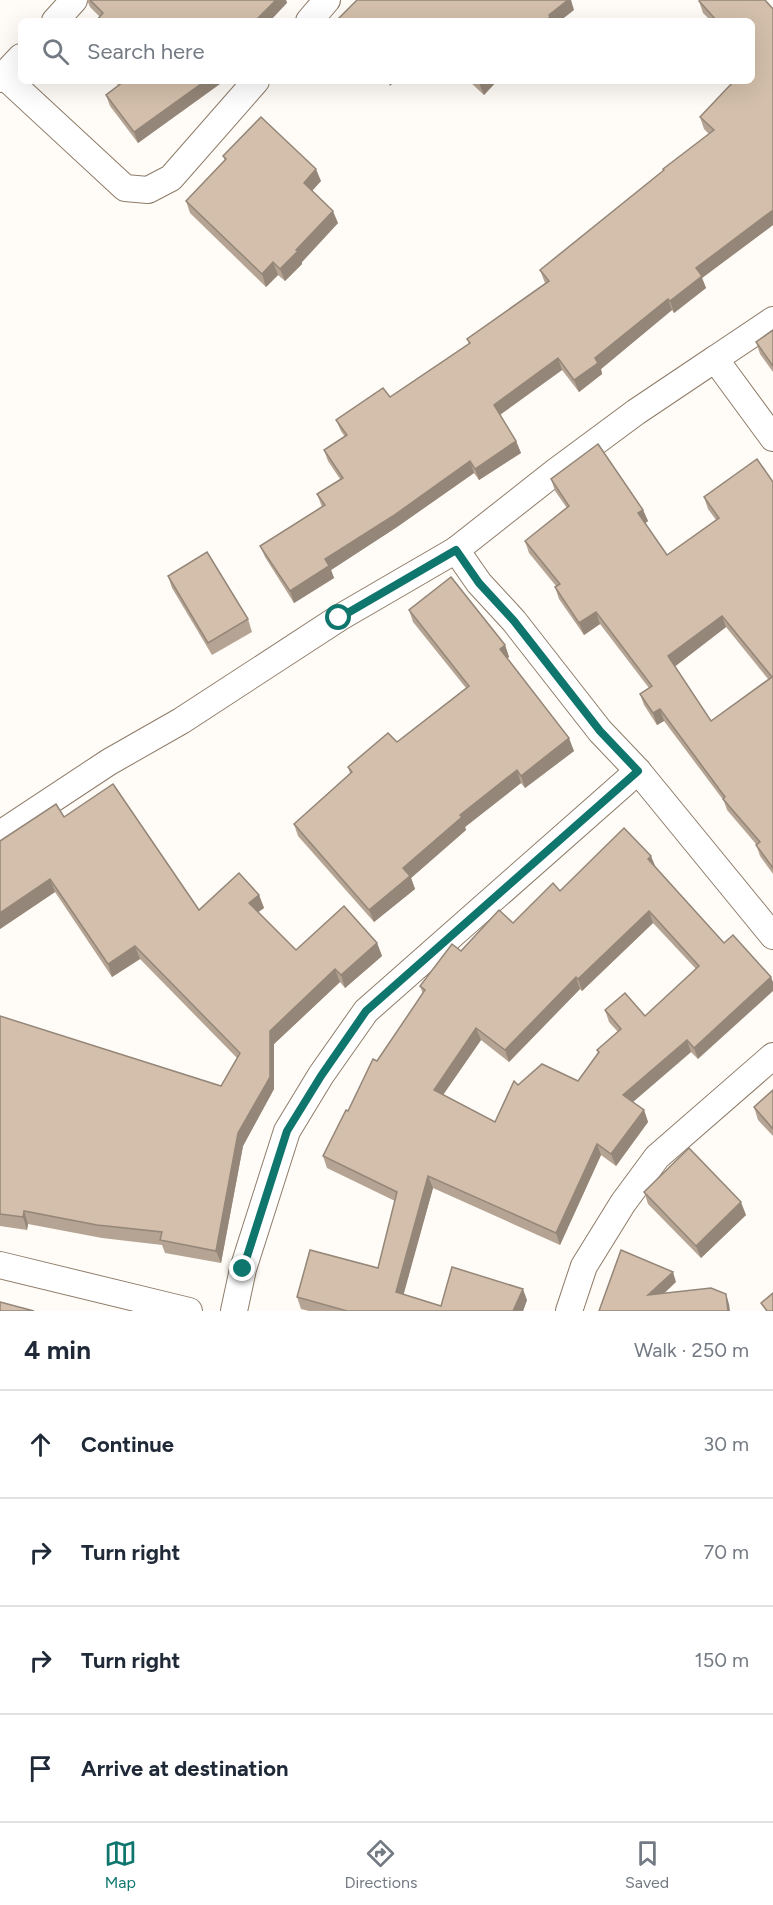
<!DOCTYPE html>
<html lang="en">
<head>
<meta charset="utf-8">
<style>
  body { margin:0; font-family:Figtree,sans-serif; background:#f6f6f7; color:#1f2937 }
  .stop { position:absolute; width:18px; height:18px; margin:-14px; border:4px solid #0f766e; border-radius:50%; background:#fff }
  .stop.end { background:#0f766e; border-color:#fff; box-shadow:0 2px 6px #0008 }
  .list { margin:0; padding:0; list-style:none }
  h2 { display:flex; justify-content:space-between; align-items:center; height:78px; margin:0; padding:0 24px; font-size:26px }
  h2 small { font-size:20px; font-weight:400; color:#747a83 }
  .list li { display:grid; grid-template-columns:39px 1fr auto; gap:18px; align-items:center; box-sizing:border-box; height:108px; padding:0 24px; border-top:2px solid #e0e1e3 }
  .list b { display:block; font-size:22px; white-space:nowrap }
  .list em { font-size:20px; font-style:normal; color:#747a83 }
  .icon { flex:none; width:33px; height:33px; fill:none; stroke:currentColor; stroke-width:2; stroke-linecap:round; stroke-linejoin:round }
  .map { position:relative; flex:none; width:773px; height:1311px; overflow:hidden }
  .search { position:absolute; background:#fff; box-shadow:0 6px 24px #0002; left:18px; right:18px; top:18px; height:66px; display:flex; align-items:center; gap:15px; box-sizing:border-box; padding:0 21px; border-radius:9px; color:#747a83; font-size:22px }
  .sheet { height:510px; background:#fff }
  nav { display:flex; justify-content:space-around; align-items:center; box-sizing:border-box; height:84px; border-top:2px solid #e0e1e3; background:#fff; font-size:16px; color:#747a83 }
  nav a { display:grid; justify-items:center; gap:3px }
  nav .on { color:#0f766e }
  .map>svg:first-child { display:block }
</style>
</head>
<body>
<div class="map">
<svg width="773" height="1311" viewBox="0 0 773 1311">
  <rect width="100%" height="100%" fill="#fffbf6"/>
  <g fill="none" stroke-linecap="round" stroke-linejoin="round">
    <g stroke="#8e7c69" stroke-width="28">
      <g id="street">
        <path d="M55,21l19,-21"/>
        <path d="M309,21l18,-21"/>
        <path d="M4,76l121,112 23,2 23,-12 85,-97"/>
        <path d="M0,79l21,-22"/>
        <path d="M715,359l58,-39"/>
        <path d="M456,550l23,33 35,38 86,110 38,40 135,165"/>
        <path d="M0,834l109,-72 72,-41 158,-103 117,-68 99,-78 81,-60 79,-53 58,79"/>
        <path d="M0,1265l189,46"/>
        <path d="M234,1311l9,-42 44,-138 34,-56 45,-64 272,-240"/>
        <path d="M569,1311l15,-45 39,-63 34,-46 116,-101"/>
      </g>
    </g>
    <use href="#street" stroke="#fff" stroke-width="26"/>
  </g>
  <g fill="#b5a493" fill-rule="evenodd">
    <path d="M87,0h199l1,3 -187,14 -10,-10z"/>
    <path d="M700,0h65l8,9v216l-71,53 4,10 -32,25 -2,-3 -71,59 1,5 -23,18 -17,-22 -62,45 16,26 5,12 -42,27 -5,-7 -77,54 -66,43 3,8 -40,25 -29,-46 -5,-11 62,-39 -5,-13 23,-15 -12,-18 -4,-11 21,-13 -4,-6 -5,-11 47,-32 7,9 79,-53 -2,-5 78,-56 -5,-13 124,-99 -1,-2 46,-35 -5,-5 -4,-12 34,-36h18v-60h-41l-8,-8 -4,-12z"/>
    <path d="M114,81h110l-86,62 -28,-37 -4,-11 13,-9z"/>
    <path d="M469,81h28l-13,14z"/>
    <path d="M223,156l98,25 -9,10 26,32 -36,39v2l-17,17 -7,-6 -12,12 -76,-74 -4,-12 39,-40z"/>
    <path d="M773,330v42l-13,-18 -4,-12z"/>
    <path d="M551,479l92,31 5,11 -3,2 22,32 49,-35 -8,-11 -4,-12 69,-15v392l-13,-18 -4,-12 -29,-34 -3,-9 -60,-80 -7,4 -13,-20 -4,-11 9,-6 -49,-64 -16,11 -25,-36 -4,-12 1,-1 -27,-33 -4,-12 42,-33 -12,-17zM726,627l42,52 -57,42 -36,-55z"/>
    <path d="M168,576l80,43 4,13 -40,23 -40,-67z"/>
    <path d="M409,610l96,35 4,12 -2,2 67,92 -49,37 -4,-5 -56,44 1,3 -55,48 4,11 -41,33 -76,-86 -4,-12 56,-51 -2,-6 49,-25 69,-54 -53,-66z"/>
    <path d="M64,817l135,93 60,-15 5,13 -6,4 38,38 81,-7 5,13 -37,32 -5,-6 -66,62v45l-31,57 -22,117 -56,-10 -3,-8 -60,-7 -74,-14 -1,6 -27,-4v-210l221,70 16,-28 -97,-99 -28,18 -57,-85 -55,37v-88z"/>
    <path d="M655,866l69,77 -26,116 -7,-7 -58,50 11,8 4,12 -32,44 -15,-11 -41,90 -127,-57 -30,106 38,12 86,-6 -4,11h-214l-8,-2 -4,-12 81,-29 17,-67 -68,-33 -4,-12 54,-95 46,-67 -3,-8 41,-35 52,-28 47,-32zM653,923l43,46 -51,47 -40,-6 4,12 9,10 -21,18 1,3 -20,28 -60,4 -23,37 -52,-27 38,-55 28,22 71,-73 2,2z"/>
    <path d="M773,1090v46l-15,-16 -4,-13z"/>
    <path d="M644,1192l102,23 -45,43 -53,-54z"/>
  </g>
  <g fill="#948678">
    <path d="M276,0h10l1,3 -17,18h-15z"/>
    <path d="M568,0h3l3,10 -14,11h-15l4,-6z"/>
    <path d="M205,81h19l-86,62 -4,-11z"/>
    <path d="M388,81h7l-5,5z"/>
    <path d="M482,81h15l-13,14 -5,-12z"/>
    <path d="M316,169l5,12 -13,14 -4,-12z"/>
    <path d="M773,210v15l-71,53 4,10 -32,25 -4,-12 26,-33z"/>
    <path d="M333,211l5,12 -36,39v2l-17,17 -5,-12 16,-19z"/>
    <path d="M273,262l5,13 -12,12 -4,-13z"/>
    <path d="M668,299l4,11 -71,59 1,5 -23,18 -5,-12 21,-22z"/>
    <path d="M558,358l4,12 -64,46 -4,-11z"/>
    <path d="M516,441l5,12 -42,27 -4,-11z"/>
    <path d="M470,461l4,12 -77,54 -66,43 3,8 -40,25 -4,-12 35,-32z"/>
    <path d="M643,510l5,11 -5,4 -5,-12z"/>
    <path d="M596,612l4,12 -16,11 -5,-12z"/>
    <path d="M722,616l4,11 -53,41 -5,-12z"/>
    <path d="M505,645l4,12 -5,4 -4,-12z"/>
    <path d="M660,709l4,12 -7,4 -4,-12z"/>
    <path d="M569,738l5,13 -49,37 -4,-12z"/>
    <path d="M517,770l4,13 -56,44 1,3 -55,48 4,11 -41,33 -5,-12 34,-42 57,-53z"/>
    <path d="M651,856l5,12 -8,-9z"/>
    <path d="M50,879l5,13 -55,37v-16z"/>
    <path d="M259,895l5,13 -11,8 -4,-13z"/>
    <path d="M649,911l4,12 -71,68 -4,-12z"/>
    <path d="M377,943l5,13 -37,32 -4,-13z"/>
    <path d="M135,946l5,13 -28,18 -4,-13z"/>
    <path d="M335,969l5,13 -66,62v45l-31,57 -22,117 -5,-12 22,-118 32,-102z"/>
    <path d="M576,977l4,12 -71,73 -4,-12z"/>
    <path d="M771,977l2,5v9l-75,68 -4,-11z"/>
    <path d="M476,1028l5,12 -43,62 -4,-12z"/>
    <path d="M687,1040l4,12 -64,55 -4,-12z"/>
    <path d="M644,1110l4,12 -32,44 -5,-12z"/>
    <path d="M597,1144l4,11 -41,90 -4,-12z"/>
    <path d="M428,1176l5,12 -32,116 -5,-12z"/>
    <path d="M741,1202l5,13 -45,43 -5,-12z"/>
    <path d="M24,1211l4,13 -1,6 -4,-13z"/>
    <path d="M673,1272l3,10 -24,23 -4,-10z"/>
    <path d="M523,1289l4,11 -4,11h-10z"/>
    <path d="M726,1294l3,10 1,7h-2z"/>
  </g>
  <g fill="#d3bfab" stroke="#948678" stroke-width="1.5" fill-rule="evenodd">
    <path d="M90,0h186l-21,21h-159l7,-8z"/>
    <path d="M357,0h211l-19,15 1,2 -5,4h-209z"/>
    <path d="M700,0h65l8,9v201l-77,58 6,8 -32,25 -2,-2 -73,59 3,5 -24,17 -16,-22 -64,47 22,36 -41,28 -5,-8 -77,55 -68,43 4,7 -39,25 -30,-45 65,-41 -8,-11 26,-16 -19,-28 23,-15 -11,-15 47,-32 7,9 80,-54 -3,-4 82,-58 -9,-11 124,-100 -1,-1 51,-39 -14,-13 34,-36h18v-60h-35l-18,-20z"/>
    <path d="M121,81h84l-71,51 -28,-37 17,-13z"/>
    <path d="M261,117l55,52 -12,14 29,28 -37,39 2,1 -18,18 -7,-7 -11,12 -76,-73 40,-42 -3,-3z"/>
    <path d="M773,330v36l-17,-24z"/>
    <path d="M598,444l45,66 -5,3 29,42 52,-37 -15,-21 53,-38 16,23v386l-17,-23 4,-3 -37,-43 2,-2 -65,-88 -7,4 -13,-19 12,-8 -56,-74 -17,11 -24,-36 5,-3 -35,-43 44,-35 -18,-27zM722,616l50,61 -61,44 -43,-65z"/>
    <path d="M207,552l41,67 -40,24 -40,-67z"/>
    <path d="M451,577l54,68 -5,4 69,89 -48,38 -4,-6 -57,45 2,2 -59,51 7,8 -41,34 -75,-86 58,-52 -4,-5 40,-34 9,9 72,-56 -60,-76z"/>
    <path d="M113,784l86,126 40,-37 20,22 -10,8 47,47 48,-44 33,37 -36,32 -6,-6 -65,62v46l-32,56 -22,118 -56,-11 2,-8 -65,-7 -73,-14 -1,6 -23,-3v-198l221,70 19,-33 -105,-107 -27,18 -58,-85 -50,34v-72l56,-37 8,13z"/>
    <path d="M624,828l27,28 -3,3 76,84 9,-8 38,42 -77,71 -7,-8 -64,55 21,15 -33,44 -14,-10 -41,89 -128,-57 -32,116 45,14 11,-39 71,22 -10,22h-166l-50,-14 13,-47 68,18 19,-76 -74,-36 23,-46 2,1 25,-52 4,2 48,-71 -5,-4 32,-42 9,7 38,-41 14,13 40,-40 7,8zM649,911l50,55 -54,50 -20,-23 -20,17 16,19 -24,21 2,2 -21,29 -36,-17 -24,21 -4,-4 -19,41 -61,-32 42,-62 29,22 71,-73 2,2z"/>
    <path d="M773,1090v39l-19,-22z"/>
    <path d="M689,1148l52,54 -45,44 -52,-54z"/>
    <path d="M621,1250l52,22 -25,23 63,-7 15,6 2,17h-129z"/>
    <path d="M773,1293v18h-6l-6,-8z"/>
    <path d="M0,1302l34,9h-34z"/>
  </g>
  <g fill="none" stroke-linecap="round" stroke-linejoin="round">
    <path stroke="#0f766e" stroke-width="8" d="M243,1269l44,-138 34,-55 45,-65 272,-240 -38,-40 -86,-110 -35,-38 -23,-33 -117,68"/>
  </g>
</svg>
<div class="stop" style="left:339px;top:618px"></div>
<div class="stop end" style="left:243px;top:1269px"></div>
<div class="search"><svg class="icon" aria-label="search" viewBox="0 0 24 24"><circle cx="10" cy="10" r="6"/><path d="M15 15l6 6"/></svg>Search here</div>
</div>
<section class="sheet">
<h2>4 min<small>Walk · 250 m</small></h2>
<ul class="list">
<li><svg class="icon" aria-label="ahead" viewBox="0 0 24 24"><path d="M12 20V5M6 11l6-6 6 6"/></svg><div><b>Continue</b></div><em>30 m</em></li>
<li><svg class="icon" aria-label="right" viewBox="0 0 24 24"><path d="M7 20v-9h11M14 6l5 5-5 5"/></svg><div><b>Turn right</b></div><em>70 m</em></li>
<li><svg class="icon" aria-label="right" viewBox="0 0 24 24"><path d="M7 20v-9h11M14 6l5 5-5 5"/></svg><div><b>Turn right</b></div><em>150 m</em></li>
<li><svg class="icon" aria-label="arrive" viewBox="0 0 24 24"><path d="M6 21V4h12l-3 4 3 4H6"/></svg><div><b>Arrive at destination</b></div></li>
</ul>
</section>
<nav>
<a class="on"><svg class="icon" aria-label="map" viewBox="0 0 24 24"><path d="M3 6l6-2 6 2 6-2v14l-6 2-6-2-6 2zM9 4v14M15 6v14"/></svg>Map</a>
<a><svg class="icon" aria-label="directions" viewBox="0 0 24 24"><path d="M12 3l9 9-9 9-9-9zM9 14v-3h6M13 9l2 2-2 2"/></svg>Directions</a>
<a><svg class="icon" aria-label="saved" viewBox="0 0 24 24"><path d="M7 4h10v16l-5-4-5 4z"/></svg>Saved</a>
</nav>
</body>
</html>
